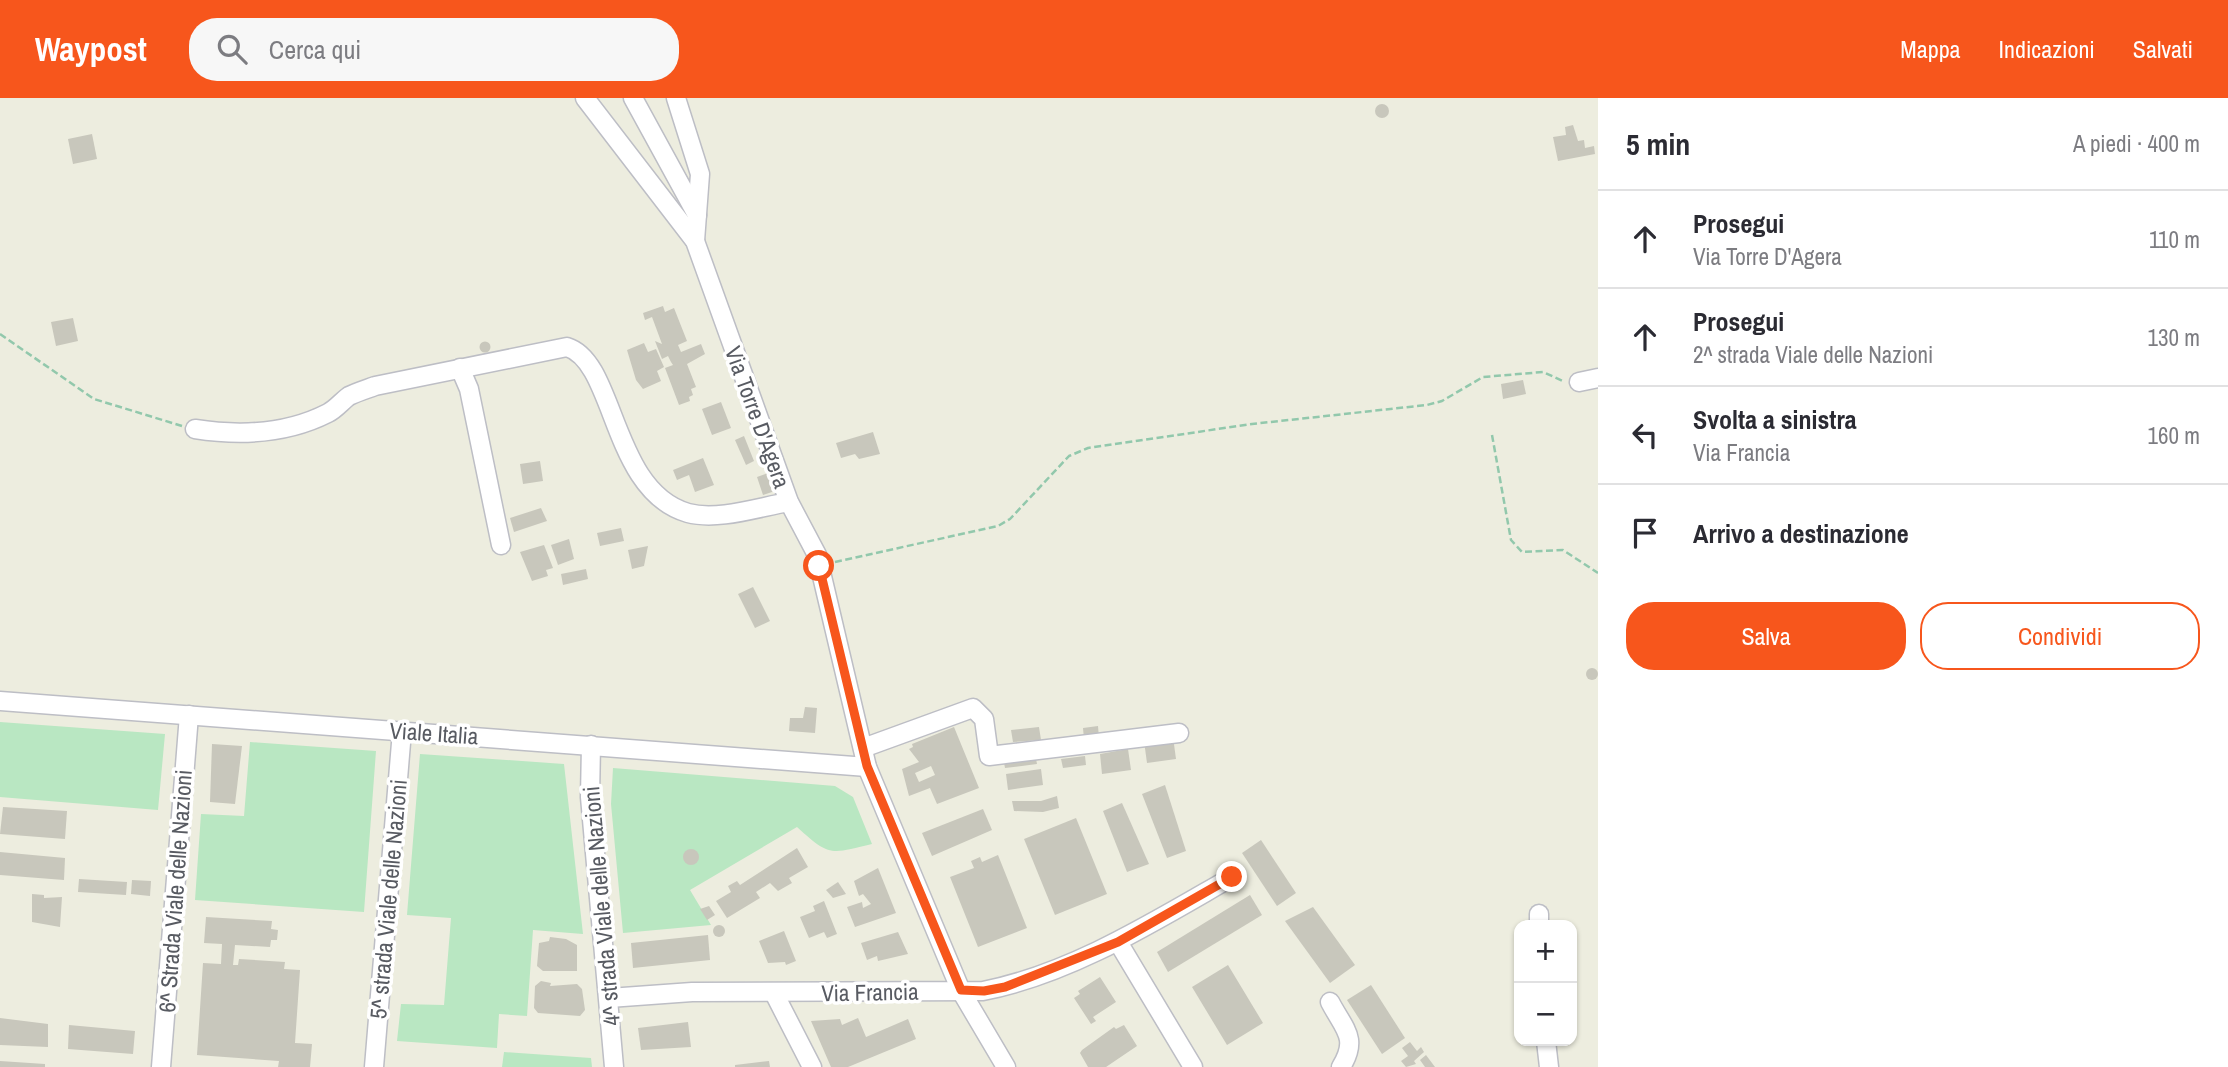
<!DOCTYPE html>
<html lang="it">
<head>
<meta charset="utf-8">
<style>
  body { margin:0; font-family:"Archivo Narrow",sans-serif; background:#f7f7f7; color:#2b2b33 }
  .controls { position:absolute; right:21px; bottom:21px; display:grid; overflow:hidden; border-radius:14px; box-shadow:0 2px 5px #0004 }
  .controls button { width:63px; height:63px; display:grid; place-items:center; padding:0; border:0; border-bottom:2px solid #e1e1e2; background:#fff; color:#2b2b33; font:35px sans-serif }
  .stop { position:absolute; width:21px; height:21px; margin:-16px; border:5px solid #f7561c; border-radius:50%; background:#fff }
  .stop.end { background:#f7561c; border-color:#fff; box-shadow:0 2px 7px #0008 }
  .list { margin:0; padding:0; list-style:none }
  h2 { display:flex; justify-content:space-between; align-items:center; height:91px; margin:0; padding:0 28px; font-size:30px }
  h2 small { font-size:23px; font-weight:400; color:#7c7c81 }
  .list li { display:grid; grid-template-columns:46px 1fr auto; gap:21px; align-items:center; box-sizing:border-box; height:98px; padding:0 28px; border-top:2px solid #e1e1e2 }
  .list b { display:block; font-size:26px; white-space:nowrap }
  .list p { margin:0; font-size:23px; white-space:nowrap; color:#7c7c81 }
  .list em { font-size:23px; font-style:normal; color:#7c7c81 }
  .actions { display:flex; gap:14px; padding:21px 28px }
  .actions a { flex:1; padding:16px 0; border:2px solid #f7561c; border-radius:28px; text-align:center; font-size:24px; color:#f7561c }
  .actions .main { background:#f7561c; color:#fff }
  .icon { flex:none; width:38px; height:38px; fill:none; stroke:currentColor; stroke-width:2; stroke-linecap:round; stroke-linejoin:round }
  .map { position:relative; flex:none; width:1598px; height:969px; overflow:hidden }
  header { display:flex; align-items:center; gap:42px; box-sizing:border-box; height:98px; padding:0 35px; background:#f7561c; color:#fff }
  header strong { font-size:33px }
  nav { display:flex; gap:38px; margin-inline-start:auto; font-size:24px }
  .search { width:490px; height:63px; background:#f7f7f7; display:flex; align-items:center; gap:18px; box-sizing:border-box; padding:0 24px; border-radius:28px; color:#7c7c81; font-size:26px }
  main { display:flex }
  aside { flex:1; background:#fff }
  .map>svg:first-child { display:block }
</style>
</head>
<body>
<header>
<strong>Waypost</strong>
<div class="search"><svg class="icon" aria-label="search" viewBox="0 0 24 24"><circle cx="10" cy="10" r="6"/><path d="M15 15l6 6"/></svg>Cerca qui</div>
<nav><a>Mappa</a><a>Indicazioni</a><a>Salvati</a></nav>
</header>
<main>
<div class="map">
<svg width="1598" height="969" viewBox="0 0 1598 969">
  <rect width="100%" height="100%" fill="#ededdf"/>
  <g fill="#b9e7c2">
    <path d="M0,624l165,12 -7,76 -158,-13z"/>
    <path d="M250,644l126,9 -12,161 -169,-12 6,-86 43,2z"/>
    <path d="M420,656l144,10 19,170 -50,-4 -6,86 -28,-2 -2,34 -100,-7 4,-37 43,1 7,-87 -44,-3z"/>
    <path d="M613,670l222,18 18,11 19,47c-42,10 -42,13 -75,-17l-107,63 21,35 -88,8 -12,-129z"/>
    <path d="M504,954l87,6 1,9h-90z"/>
  </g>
  <g fill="#c8c7bc" fill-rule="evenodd">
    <circle cx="1382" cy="13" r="7"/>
    <path d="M1573,27l5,16 6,-1 1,8 9,-2 1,8 -37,7 -5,-24 13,-2 -1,-8z"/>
    <path d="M92,36l5,25 -24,5 -5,-25z"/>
    <path d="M663,208l2,6 9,-4 13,33 -9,4 3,7 20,-8 4,10 -18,10 9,23 -5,2 2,6 -4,2 1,4 -11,4 -14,-37 8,-3 -2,-3 -3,-6 -6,3 -7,-18 7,3 -10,-27 -7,3 -2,-7z"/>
    <path d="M73,220l5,23 -22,5 -5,-24z"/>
    <circle cx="485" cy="249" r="5.5"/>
    <path d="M644,245l4,9 8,-3 8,18 -7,4 4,10 -18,8 -7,-9 -9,-30z"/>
    <path d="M1523,282l3,14 -23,5 -2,-15z"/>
    <path d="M721,304l10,26 -19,7 -10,-26z"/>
    <path d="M873,334l7,22 -21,5 -4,-5 -14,4 -5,-15z"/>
    <path d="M744,338l10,25 -8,4 -11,-25z"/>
    <path d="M703,360l11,27 -19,7 -6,-17 -12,5 -4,-10z"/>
    <path d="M540,363l3,20 -20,3 -3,-20z"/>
    <path d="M768,375l5,15 7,-3 1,4 -18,6 -6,-18z"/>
    <path d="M541,410l6,13 -33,11 -4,-14z"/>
    <path d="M621,430l3,13 -24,5 -3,-13z"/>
    <path d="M569,441l5,20 -16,6 -7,-20z"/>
    <path d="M544,447l9,23 -7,2 2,6 -16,5 -12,-29z"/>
    <path d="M648,448l-4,20 -12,3 -4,-19z"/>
    <path d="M586,471l2,10 -25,6 -2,-11z"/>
    <path d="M753,489l17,34 -15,7 -17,-34z"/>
    <circle cx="1592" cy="576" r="6"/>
    <path d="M805,609l12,1 -2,25 -26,-2 1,-13h13z"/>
    <path d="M1098,628l1,12 -15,1 -1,-11z"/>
    <path d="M954,629l25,61 -42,16 -7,-16 -21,8 -7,-27 17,-7 -10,-13 4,-2 -1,-3zM931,668l4,9 -16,7 -4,-9z"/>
    <path d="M1039,629l2,13 -28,2 -2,-12z"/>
    <path d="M1173,639l3,22 -29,4 -3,-22z"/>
    <path d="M212,646l30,2 -7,58 -25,-2z"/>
    <path d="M1128,651l3,21 -29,4 -2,-20z"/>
    <path d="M1035,655l2,11 -32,4 -2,-11z"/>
    <path d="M1085,658l1,9 -23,3 -2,-9z"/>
    <path d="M1041,671l2,16 -35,5 -2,-16z"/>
    <path d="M1165,687l21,66 -19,7 -25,-64z"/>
    <path d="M1057,698l2,12 -16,4 -29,-1 -2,-10h29z"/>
    <path d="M1122,705l27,61 -22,8 -24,-61z"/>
    <path d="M3,709l64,4 -2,28 -65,-5z"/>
    <path d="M983,711l9,21 -60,26 -10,-23z"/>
    <path d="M1076,720l31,76 -52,21 -31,-76z"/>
    <path d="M1261,742l35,53 -19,13 -35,-53z"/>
    <path d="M797,750l11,19 -19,11 3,5 -14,8 -8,-8 -14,9 4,6 -33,20 -11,-17 15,-9 -3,-6 9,-5 3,4z"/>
    <circle cx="691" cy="759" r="8"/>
    <path d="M0,754l65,6 -1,22 -64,-5z"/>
    <path d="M998,757l29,73 -49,19 -28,-70 24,-9 -3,-7 9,-4 2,5z"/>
    <path d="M878,770l18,45 -41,14 -8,-20 15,-5 1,6 8,-4 -8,-10 -4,2 -5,-15z"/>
    <path d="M79,781l48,3 -1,13 -48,-3z"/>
    <path d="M132,782l19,1 -1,15 -19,-2z"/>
    <path d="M838,784l8,12 -13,4 -7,-8z"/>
    <path d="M32,796l12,1v3l18,-1 -2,30 -28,-5z"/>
    <path d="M1250,797l12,20 -94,57 -11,-20z"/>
    <path d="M824,803l13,33 -10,4 -3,-6 -15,6 -9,-21 15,-6 -2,-5z"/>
    <path d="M709,808l6,9 -8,5 -7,-11z"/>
    <path d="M1313,809l42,58 -25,18 -45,-62z"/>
    <path d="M206,819l66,4 -1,8 7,1 -1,10h-6l-1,7 -35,-2 -2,20h5l1,-6 46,3 -1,7 16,1 -5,73 17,1 -2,23h-32l1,-6 -82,-6 6,-92 18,1 1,-20 -18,-1z"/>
    <circle cx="719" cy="833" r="6"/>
    <path d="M784,833l12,30 -10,4 -1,-3 -17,1 -9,-22z"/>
    <path d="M898,834l10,22 -30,7 -1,-5 -10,4 -6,-17z"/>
    <path d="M708,837l2,25 -77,8 -2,-25z"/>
    <path d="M550,839l16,2 11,6v26h-34l-6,-5 2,-23 10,-2z"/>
    <path d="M1228,867l35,58 -36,22 -35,-58z"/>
    <path d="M1100,879l16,25 -23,15 3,4 -5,3 -17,-26 6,-4 -2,-3z"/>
    <path d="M541,883l10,2 -1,3 27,-2 5,5 3,21 -5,6 -42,-3 -4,-5 1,-22z"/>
    <path d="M1371,887l34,53 -23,16 -35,-54z"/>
    <path d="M0,920l48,6v23l-48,-2z"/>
    <path d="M858,920l8,19 42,-18 8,20 -68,28h-17l-20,-46 29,-2 2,6z"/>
    <path d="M688,924l3,25 -50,3 -3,-22z"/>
    <path d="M69,927l66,6 -2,23 -65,-5z"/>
    <path d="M1124,927l13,21 -31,21h-18l-8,-14 2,-3 32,-23 2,2z"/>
    <path d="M1410,944l7,9 4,-4 3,5 -10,9 2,3 -10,3 -5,-6 7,-5 -6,-8z"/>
    <path d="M1426,957l9,12h-10l-5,-7z"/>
    <path d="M0,963l45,3v3h-45z"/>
    <path d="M769,963l1,6h-35v-2z"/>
  </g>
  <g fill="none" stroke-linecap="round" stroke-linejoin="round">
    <g stroke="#bdbec5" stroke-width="21">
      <g id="minor">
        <path d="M585,0l110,143 94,261 28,53 50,212 94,224 45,76"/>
        <path d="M633,0l64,117"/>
        <path d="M676,0l24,76 -5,67"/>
        <path d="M460,270l9,21 32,156"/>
        <path d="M1579,284l19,-4"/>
        <path d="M195,331c45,7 92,5 133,-16 8,-4 14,-12 21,-17 8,-4 18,-7 26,-10l192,-39c49,15 44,144 121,166 30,8 71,-6 101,-11"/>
        <path d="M0,603l867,66"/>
        <path d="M591,647l-1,52 24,270"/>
        <path d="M863,650l110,-40 11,11 5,37 190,-23"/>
        <path d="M1539,827v-11"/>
        <path d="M1118,844l75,125"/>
        <path d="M774,895l38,74"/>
        <path d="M609,900l83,-6 291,-1c88,-17 172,-70 249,-114"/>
        <path d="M1330,904c14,27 29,36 11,65"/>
        <path d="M1546,943l3,26"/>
        <path d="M161,969l28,-352"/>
        <path d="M374,969l28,-336"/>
      </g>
    </g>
    <g stroke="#92c8ac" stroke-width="2.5" stroke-dasharray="7 3.5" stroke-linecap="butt">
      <path d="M0,236l94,65 88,27"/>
      <path d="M1492,337l19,105 11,12 41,-2 35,23"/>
      <path d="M835,464l163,-36 12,-7 59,-63 19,-8 164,-24 175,-19 15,-4 41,-24 60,-5 22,10"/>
    </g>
    <use href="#minor" stroke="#fff" stroke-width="18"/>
  </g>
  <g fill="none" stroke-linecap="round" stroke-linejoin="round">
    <path stroke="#f7561c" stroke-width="9" d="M819,468l48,200 94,224 23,1 21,-4 113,-45 114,-65"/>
  </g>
  <g text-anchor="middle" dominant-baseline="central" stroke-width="7" stroke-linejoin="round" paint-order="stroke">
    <g font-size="23" fill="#585b62" stroke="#fff">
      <text transform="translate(758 319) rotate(70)">Via Torre D'Agera</text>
      <text transform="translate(434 635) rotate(4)">Viale Italia</text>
      <text transform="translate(175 793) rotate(-86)">6^ Strada Viale delle Nazioni</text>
      <text transform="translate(388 801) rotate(-85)">5^ strada Viale delle Nazioni</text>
      <text transform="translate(601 808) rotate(-95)">4^ strada Viale delle Nazioni</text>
      <text transform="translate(870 894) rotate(-1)">Via Francia</text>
    </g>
  </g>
</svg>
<div class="controls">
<button>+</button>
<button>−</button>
</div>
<div class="stop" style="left:819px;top:468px"></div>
<div class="stop end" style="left:1232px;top:779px"></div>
</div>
<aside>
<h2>5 min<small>A piedi · 400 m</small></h2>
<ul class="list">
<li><svg class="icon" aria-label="ahead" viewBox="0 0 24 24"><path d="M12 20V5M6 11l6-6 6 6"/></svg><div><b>Prosegui</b><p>Via Torre D'Agera</p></div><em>110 m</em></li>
<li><svg class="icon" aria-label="ahead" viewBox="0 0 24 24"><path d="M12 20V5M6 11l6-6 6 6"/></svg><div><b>Prosegui</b><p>2^ strada Viale delle Nazioni</p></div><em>130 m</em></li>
<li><svg class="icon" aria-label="left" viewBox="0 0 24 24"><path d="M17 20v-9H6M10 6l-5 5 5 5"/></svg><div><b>Svolta a sinistra</b><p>Via Francia</p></div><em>160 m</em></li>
<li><svg class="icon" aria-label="arrive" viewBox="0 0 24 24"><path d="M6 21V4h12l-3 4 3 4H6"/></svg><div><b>Arrivo a destinazione</b></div></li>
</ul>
<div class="actions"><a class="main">Salva</a><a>Condividi</a></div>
</aside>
</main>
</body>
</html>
